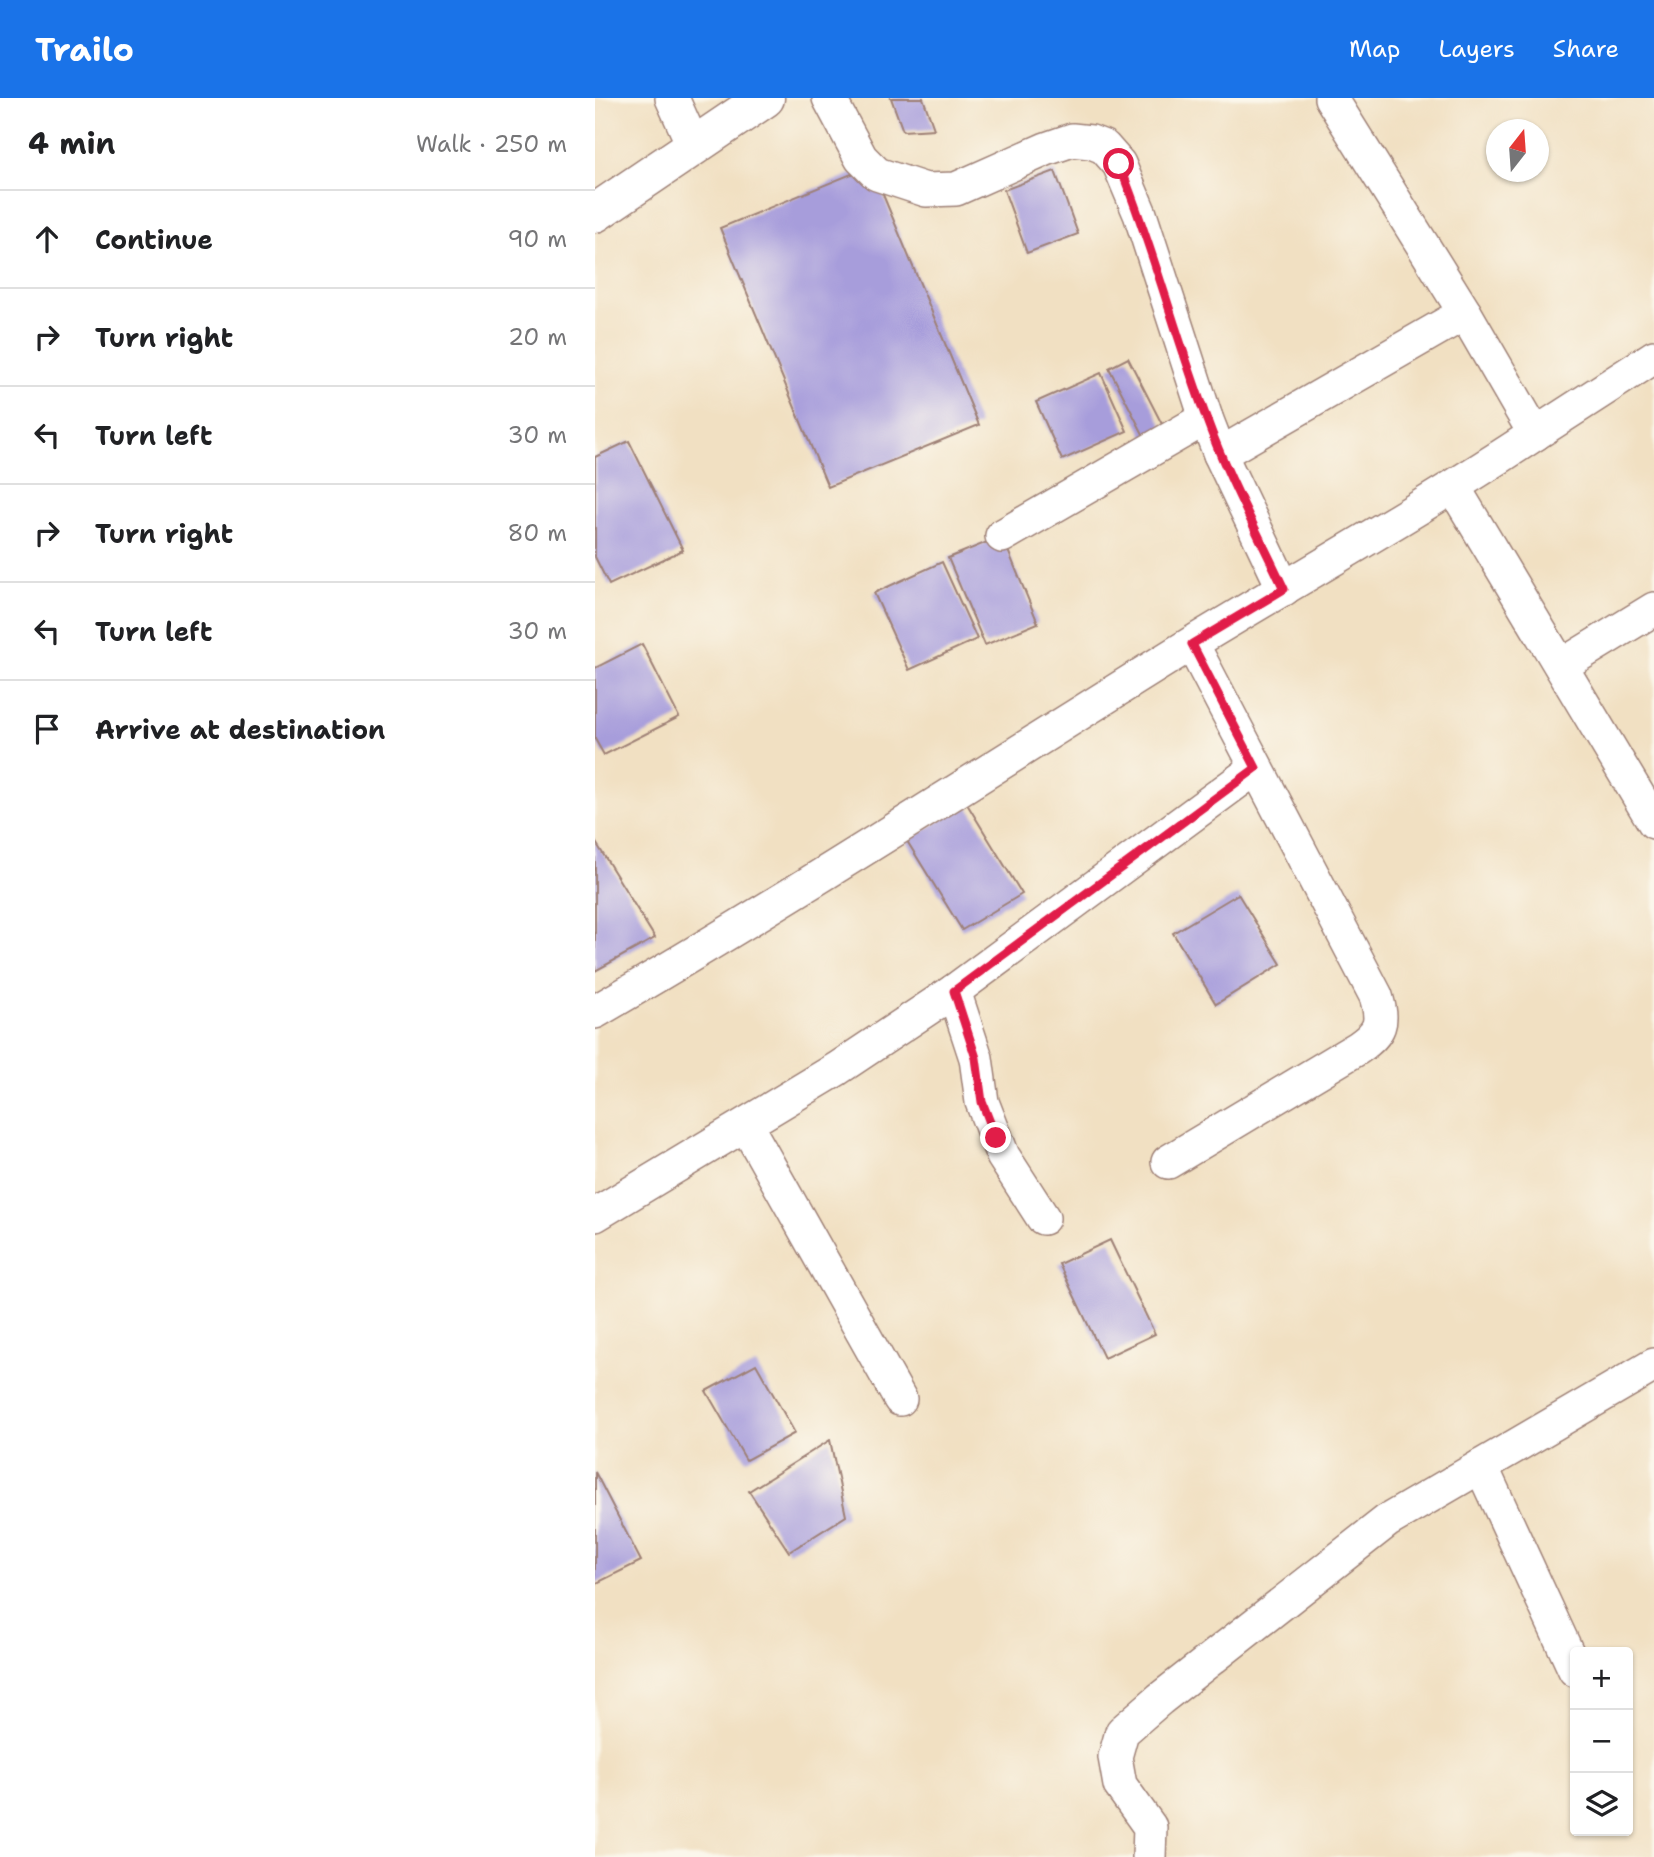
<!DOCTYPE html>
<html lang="en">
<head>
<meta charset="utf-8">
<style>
  body { margin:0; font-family:"Shantell Sans",sans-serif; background:#f2f2f2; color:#202124 }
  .controls { position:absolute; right:21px; bottom:21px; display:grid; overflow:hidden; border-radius:7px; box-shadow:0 2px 5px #0004 }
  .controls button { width:63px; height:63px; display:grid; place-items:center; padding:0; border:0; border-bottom:2px solid #e0e0e0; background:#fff; color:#202124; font:35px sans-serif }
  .compass { position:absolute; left:891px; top:21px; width:63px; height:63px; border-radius:50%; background:#fff; box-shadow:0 2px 5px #0004; rotate:17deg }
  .stop { position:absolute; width:21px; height:21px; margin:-16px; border:5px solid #e11d48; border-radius:50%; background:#fff }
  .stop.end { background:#e11d48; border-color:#fff; box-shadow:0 2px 7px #0008 }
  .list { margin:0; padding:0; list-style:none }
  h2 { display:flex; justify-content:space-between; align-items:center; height:91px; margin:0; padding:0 28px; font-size:30px }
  h2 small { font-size:23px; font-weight:400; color:#757577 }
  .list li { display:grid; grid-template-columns:46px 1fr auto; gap:21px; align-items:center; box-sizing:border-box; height:98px; padding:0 28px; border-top:2px solid #e0e0e0 }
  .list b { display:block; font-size:26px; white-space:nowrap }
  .list em { font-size:23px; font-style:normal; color:#757577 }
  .icon { flex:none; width:38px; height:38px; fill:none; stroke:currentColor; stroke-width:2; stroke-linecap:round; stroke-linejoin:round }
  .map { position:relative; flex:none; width:1059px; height:1759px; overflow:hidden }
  header { display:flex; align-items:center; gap:42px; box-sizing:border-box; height:98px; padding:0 35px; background:#1a73e8; color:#fff }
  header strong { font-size:33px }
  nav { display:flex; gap:38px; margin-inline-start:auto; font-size:24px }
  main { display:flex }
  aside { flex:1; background:#fff }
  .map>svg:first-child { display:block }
</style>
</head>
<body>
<header>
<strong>Trailo</strong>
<nav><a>Map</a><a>Layers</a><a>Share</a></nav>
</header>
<main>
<aside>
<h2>4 min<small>Walk · 250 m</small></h2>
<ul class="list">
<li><svg class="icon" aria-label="ahead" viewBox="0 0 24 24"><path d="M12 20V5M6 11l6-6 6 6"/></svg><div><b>Continue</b></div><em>90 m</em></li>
<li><svg class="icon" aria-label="right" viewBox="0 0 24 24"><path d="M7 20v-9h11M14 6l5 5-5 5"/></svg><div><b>Turn right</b></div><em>20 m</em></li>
<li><svg class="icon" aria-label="left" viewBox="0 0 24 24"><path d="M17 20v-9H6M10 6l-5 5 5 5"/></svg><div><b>Turn left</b></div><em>30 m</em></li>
<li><svg class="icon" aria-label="right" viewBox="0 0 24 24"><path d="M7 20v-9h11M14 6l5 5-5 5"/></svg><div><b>Turn right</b></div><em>80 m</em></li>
<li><svg class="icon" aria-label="left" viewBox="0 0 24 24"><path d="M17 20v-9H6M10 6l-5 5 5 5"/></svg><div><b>Turn left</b></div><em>30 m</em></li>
<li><svg class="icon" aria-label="arrive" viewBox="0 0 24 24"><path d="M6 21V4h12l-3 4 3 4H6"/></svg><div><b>Arrive at destination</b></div></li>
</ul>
</aside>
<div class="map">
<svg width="1059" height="1759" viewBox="0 0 1059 1759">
  <rect width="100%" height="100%" fill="#fbf7ec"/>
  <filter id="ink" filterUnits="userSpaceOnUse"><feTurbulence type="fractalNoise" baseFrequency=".0143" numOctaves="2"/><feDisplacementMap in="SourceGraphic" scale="14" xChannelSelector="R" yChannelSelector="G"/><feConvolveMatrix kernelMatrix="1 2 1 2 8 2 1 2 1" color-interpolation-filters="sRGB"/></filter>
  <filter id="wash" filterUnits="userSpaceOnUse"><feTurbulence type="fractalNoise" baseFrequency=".00686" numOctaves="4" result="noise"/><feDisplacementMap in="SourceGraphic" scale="28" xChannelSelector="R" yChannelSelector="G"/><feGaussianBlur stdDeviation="1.57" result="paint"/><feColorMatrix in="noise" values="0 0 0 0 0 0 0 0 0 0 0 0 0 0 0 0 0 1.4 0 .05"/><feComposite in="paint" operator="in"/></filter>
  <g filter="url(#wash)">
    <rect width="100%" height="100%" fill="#f1e0c2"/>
    <g id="blocks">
      <g fill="#a79ddb">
        <path d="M296,0h32l11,31 -31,2z"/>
        <path d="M276,68l108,259 -151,62 -108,-259z"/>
        <path d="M460,73l23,63 -51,19 -23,-63z"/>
        <path d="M533,260l36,70 -19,10 -36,-70z"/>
        <path d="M506,275l26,58 -65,29 -26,-58z"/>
        <path d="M34,343l54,109 -74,35 -14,-28v-100z"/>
        <path d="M407,438l36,87 -53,22 -37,-87z"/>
        <path d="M347,464l35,77 -68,31 -35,-77z"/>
        <path d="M47,546l37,73 -75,38 -9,-16v-71z"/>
        <path d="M372,706l55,90 -60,36 -55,-89z"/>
        <path d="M0,743l60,97 -60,33z"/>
        <path d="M643,796l43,70 -65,40 -43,-71z"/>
        <path d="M515,1142l45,94 -51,24 -45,-94z"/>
        <path d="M161,1266l39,69 -49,27 -40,-69z"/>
        <path d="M235,1342l16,76 -57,36 -40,-61z"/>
        <path d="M0,1374l46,89 -46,23z"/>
      </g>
    </g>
  </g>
  <g filter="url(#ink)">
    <use href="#blocks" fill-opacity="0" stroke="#9e8076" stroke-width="2"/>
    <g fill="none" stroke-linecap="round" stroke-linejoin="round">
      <g stroke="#9e8076" stroke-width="36">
        <g id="minor">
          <path d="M77,0l22,49"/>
          <path d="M234,0l32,60 16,16 49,16 30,-1 90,-40 26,-9 19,2 13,5 15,17 21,50 66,204 14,36 64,135"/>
          <path d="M736,0l134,215 70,121 119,-77"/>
          <path d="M625,356l245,-141"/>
          <path d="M859,390l200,334"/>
          <path d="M407,438l204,-118"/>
          <path d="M966,568l93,-57"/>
          <path d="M359,893l22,67 6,44 21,54 40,62"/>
          <path d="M0,914c201,-117 396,-244 594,-367 115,-70 233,-136 346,-211"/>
          <path d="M151,1027l154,274"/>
          <path d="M573,1064l190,-114c23,-16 26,-25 18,-52l-184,-352"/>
          <path d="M0,1117l242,-146 117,-78 302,-223"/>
          <path d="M886,1368l94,204"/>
          <path d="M554,1759l1,-30 -30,-42 -5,-28 7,-25 38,-33 227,-178 267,-156"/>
        </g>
      </g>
      <g stroke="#9e8076" stroke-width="41">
        <path id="major" d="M0,115l170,-115"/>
      </g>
      <use href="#minor" stroke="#fff" stroke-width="33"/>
      <use href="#major" stroke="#fff" stroke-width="38"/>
    </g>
  </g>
  <g fill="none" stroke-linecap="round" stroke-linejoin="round" filter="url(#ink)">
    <path stroke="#e11d48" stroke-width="9" d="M401,1040l-14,-36 -6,-44 -22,-67 302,-223 -64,-124 92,-55c-26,-56 -56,-111 -77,-169 -32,-85 -54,-173 -88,-256"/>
  </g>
</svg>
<div class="controls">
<button>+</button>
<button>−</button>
<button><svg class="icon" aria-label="layers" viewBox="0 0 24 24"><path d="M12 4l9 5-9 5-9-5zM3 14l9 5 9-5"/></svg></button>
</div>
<svg class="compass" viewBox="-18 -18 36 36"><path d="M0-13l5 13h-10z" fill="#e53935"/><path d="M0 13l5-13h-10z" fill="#757577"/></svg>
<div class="stop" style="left:524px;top:66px"></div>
<div class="stop end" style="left:401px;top:1040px"></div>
</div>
</main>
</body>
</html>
